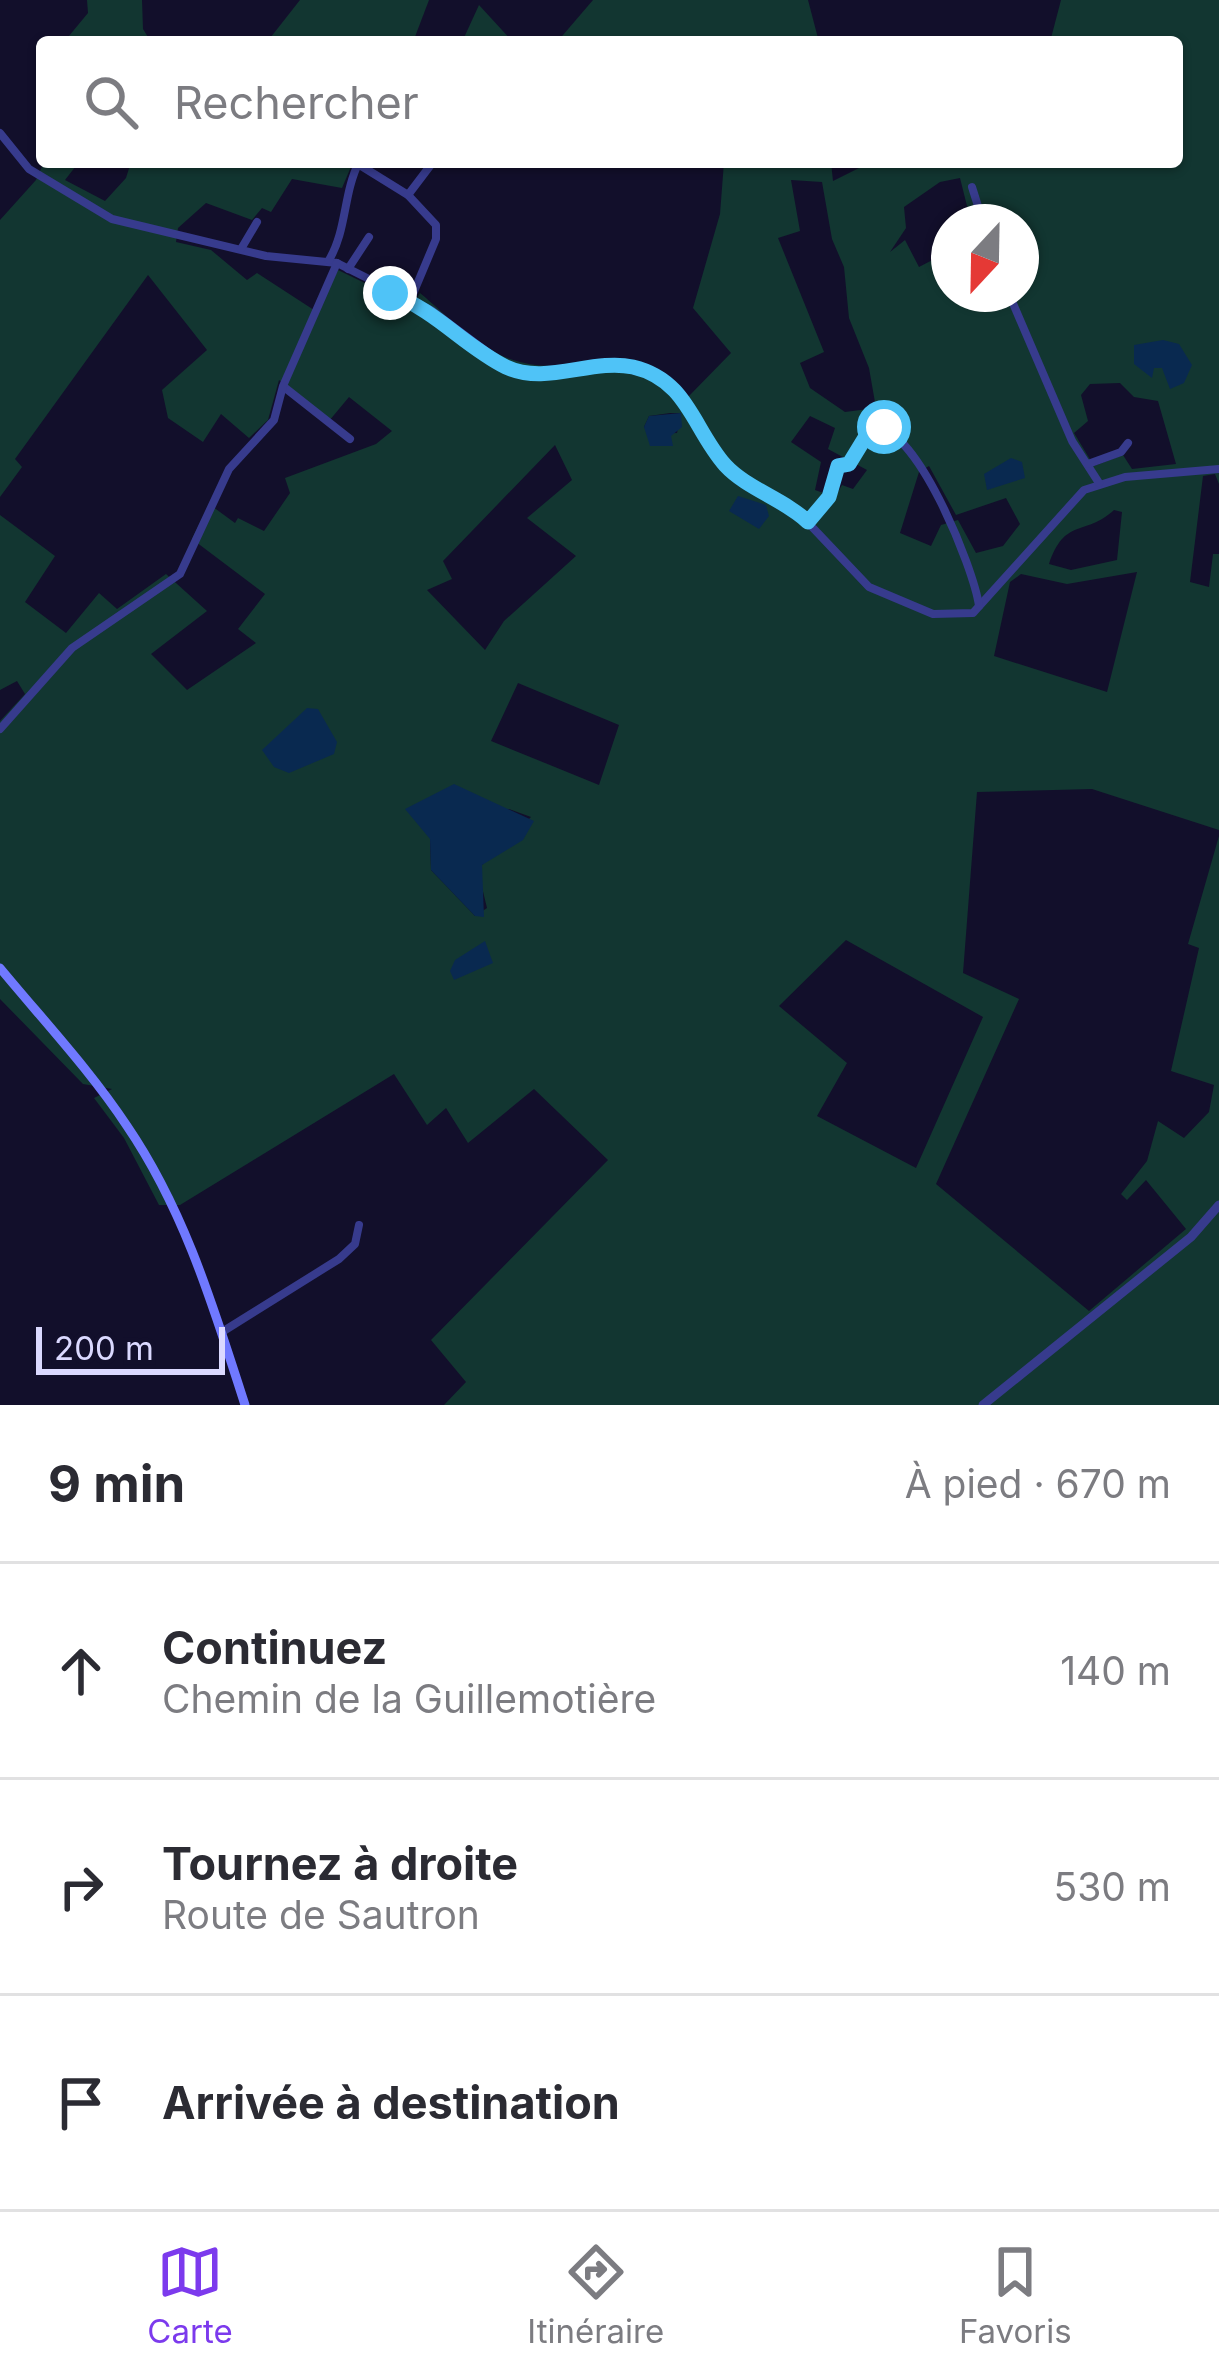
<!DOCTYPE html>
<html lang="fr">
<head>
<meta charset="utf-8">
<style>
  body { margin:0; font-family:Inter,sans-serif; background:#f2f2f3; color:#2b2b33 }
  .compass { position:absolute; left:931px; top:204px; width:108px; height:108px; border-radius:50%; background:#fff; box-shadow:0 3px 9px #0004; rotate:202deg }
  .scale { position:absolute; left:36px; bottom:30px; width:189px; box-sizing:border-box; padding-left:12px; border:6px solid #dbd9ff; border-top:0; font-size:33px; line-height:42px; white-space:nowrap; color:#dbd9ff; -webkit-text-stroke:9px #120f2b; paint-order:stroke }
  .stop { position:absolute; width:36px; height:36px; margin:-27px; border:9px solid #4fc3f7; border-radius:50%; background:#fff }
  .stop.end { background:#4fc3f7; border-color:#fff; box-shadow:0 3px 12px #0008 }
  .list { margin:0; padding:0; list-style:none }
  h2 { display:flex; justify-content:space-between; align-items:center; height:156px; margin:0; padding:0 48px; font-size:51px }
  h2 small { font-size:39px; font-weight:400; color:#7c7c81 }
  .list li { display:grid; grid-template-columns:78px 1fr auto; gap:36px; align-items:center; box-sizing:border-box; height:216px; padding:0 48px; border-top:3px solid #e1e1e2 }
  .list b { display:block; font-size:45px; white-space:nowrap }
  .list p { margin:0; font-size:39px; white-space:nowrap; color:#7c7c81 }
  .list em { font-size:39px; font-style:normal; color:#7c7c81 }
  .icon { flex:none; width:66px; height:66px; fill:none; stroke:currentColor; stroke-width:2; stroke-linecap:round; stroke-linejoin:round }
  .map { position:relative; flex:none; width:1219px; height:1405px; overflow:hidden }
  .search { position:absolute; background:#fff; box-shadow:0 3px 9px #0004; left:36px; right:36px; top:36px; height:132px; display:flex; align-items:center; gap:30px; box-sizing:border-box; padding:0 42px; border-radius:12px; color:#7c7c81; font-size:45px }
  .sheet { height:804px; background:#fff }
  nav { display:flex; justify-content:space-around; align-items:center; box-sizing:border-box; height:168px; border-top:3px solid #e1e1e2; background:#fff; font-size:33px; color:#7c7c81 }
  nav a { display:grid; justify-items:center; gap:6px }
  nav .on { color:#7c3aed }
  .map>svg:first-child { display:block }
</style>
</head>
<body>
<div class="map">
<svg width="1219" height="1405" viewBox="0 0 1219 1405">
  <rect width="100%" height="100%" fill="#120f2b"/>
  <g fill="#123631" fill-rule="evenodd">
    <path d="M87,0h55l1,29 8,13h-87l24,-29z"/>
    <path d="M300,0h129l-16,42h-146z"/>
    <path d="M593,0h215l11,42h-262z"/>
    <path d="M1061,0h158v484l-4,-10 -12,2 -13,106 19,5 4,-33h6v276l-127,-41 -115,3 -14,181 56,26 -83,185 153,127 97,-82 -40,-49 -19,20 -6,-6 26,-33 11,-40 26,17 25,-26 5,-27 -43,-14 28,-123 -11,-4 31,-108v569h-775l22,-23 -35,-42 177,-180 -74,-71 -66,54 -22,-35 -19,17 -33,-51 -214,131h-21l-35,-67 -30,-40 18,-9 -29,-5 -83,-85v-278l25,-27 -8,-13 -17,9v-175l55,41 -30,46 41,31 33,-40 18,16 49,-35 41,37 -56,43 36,36 69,-47 -18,-14 27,-35 -73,-55 17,-35 26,19 3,-5 26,13 26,-38 -5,-15 91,-34 16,-13 -43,-34 -20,24 -50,-41 -11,40 -19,18 -28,-24 -18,28 -35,-24 -6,-28 45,-40 -59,-75 -133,184 7,8 -22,30v-277l36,-40 8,-18h35l-14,18 40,21 21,-23 5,-16h222l-11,26 -50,-9 -21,33 -9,-4 -10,12 -46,-17 -28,25 -2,14 35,8 36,30 10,-7 60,39 21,-42 74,36 8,-13c30,25 62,60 100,69 74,18 92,-34 168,35l43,-44 -38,-45 27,-94 4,-52h107l2,19 38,-19h306v-120h-127zM960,178l11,44h50v72h-72v-25l-7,-14 -23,12 -14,-27 -15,12 16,-24 -2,-21 36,-25zM791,180l31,2 10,57 12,28 5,51 20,50 7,40 -31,4 -35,-24 -10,-25 24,-11 -46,-114 22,-7zM1120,383l14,14 24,4 18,63 -44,5 -9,-14 -29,11 -20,-33 14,-12 -7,-26 9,-11zM670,413h11l-4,20 -28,1 -5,-7 5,-11zM810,416l25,12 -7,21 39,21 -14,19 -11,-4 -7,12 -20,-7 6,-28 -30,-20zM555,445l17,35 -45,38 49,38 -72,65 -19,29 -58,-60 25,-11 -9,-18zM929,466l27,49 50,-17 14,26 -17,22 -27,7 -18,-33 -17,5 -10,21 -31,-13 19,-61zM1114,510l8,2 -5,48 -46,10 -22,-6c16,-47 35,-27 65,-54zM1137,572l-30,120 -113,-36 16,-74 11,-8 46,10zM518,683l101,42 -20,60 -108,-44zM509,809l22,8 -49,48 -3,10 8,33 -12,8 -44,-46 -1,-31zM846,940l137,77 -67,151 -99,-52 30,-53 -68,-57z"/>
    <path d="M479,5l34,37h-51z"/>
  </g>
  <g fill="#092950">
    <path d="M1163,340l16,4 13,21 -8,18 -14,6 -8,-21h-8l-2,10 -18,-14v-19z"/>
    <path d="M681,413l1,14 -11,9 2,10h-23l-6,-19 5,-11z"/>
    <path d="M1011,458l11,4 3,16 -38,12 -3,-16z"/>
    <path d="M738,496l28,9 3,11 -10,13 -30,-18z"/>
    <path d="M307,708l11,1 19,33 -3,12 -45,19 -15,-6 -12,-17z"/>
    <path d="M454,784l80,37 -11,19 -41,25 2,52 -9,-1 -44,-46 -1,-31 -25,-30z"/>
    <path d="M485,941l8,22 -39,17 -4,-9 5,-11z"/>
  </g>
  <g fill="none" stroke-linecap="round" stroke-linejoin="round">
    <g stroke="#373b8d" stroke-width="8">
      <path d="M0,133l29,36 83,50 154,37 71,7 94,47 79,59 34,4 67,-8 46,11 23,17 50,77 65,39 74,78 64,27 40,-1 111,-123 41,-13 94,-8"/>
      <path d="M358,164l50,31 28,30v14l-26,62"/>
      <path d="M972,187l11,35"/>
      <path d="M408,195l25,-33"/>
      <path d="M241,249l16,-27"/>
      <path d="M329,260c18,-30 14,-66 30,-98"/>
      <path d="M348,269l21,-32"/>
      <path d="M1009,294l63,147 27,42"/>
      <path d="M284,387l66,52"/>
      <path d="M1088,464l33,-12 7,-9"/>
      <path d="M808,522l21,-25 10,-31 11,-4 21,-35c44,-7 103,142 108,179"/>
      <path d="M0,729l72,-81 108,-74 49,-105 45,-49 9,-34 54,-123"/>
      <path d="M222,1332l117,-73 16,-15 4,-19"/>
    </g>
    <path stroke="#373b8d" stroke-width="9" d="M983,1405l208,-168 28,-32"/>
    <path stroke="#7079ff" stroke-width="9" d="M0,968c43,52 90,102 127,158 58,85 87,183 118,279"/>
  </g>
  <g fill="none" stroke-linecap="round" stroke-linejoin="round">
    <path stroke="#4fc3f7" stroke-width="15" d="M390,293c47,18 74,53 116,74 40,19 86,-9 127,0 55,13 60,62 92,98 22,24 59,34 83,57l21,-25 9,-31 11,-2 22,-36 13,-1"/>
  </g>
</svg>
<svg class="compass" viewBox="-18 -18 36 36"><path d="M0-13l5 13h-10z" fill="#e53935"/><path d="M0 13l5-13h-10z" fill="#7c7c81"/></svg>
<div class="scale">200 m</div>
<div class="stop" style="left:884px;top:427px"></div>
<div class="stop end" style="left:390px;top:293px"></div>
<div class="search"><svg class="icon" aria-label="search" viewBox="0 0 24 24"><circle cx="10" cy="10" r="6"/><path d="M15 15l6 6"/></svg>Rechercher</div>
</div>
<section class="sheet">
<h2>9 min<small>À pied · 670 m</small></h2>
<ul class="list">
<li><svg class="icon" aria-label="ahead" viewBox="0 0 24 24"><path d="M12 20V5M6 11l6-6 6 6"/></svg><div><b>Continuez</b><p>Chemin de la Guillemotière</p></div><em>140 m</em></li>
<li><svg class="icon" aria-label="right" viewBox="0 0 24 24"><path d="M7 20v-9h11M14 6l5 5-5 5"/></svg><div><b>Tournez à droite</b><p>Route de Sautron</p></div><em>530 m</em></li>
<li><svg class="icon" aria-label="arrive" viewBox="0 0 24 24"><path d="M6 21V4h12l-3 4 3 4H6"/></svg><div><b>Arrivée à destination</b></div></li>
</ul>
</section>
<nav>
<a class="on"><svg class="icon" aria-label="map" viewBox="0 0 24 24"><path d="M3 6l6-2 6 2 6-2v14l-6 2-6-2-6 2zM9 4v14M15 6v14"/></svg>Carte</a>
<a><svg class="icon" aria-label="directions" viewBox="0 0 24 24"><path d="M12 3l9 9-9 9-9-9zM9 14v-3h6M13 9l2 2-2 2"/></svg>Itinéraire</a>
<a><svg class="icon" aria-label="saved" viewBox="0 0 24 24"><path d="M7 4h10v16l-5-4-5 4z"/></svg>Favoris</a>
</nav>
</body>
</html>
